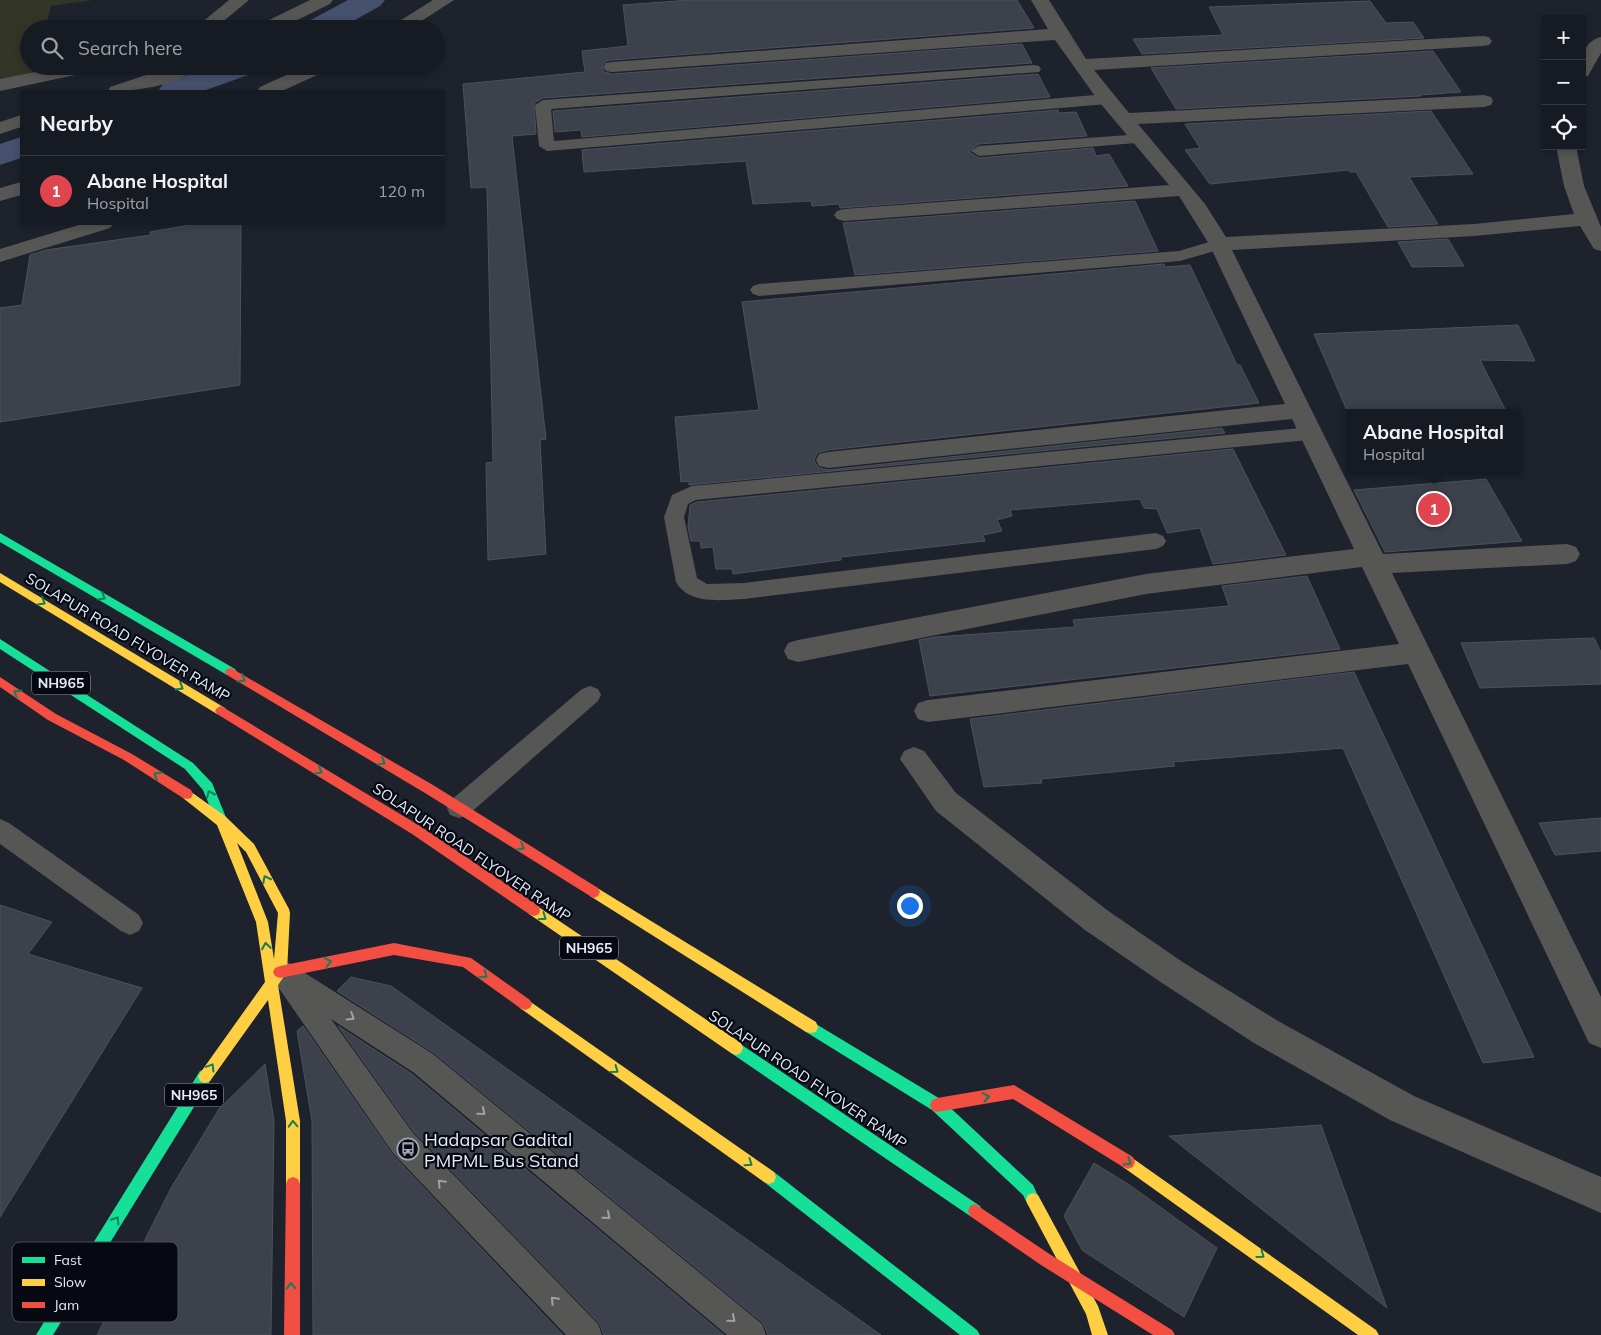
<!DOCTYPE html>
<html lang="en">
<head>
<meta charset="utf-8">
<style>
  body { margin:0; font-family:Mulish,sans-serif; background:#23272f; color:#f1f3f6 }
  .controls { position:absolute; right:15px; top:15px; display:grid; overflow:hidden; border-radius:0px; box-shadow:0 2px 8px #0003 }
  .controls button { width:45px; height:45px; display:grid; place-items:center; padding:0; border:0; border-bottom:1px solid #353840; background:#161a22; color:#f1f3f6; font:25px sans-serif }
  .you { position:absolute; left:909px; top:905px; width:18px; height:18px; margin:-12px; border:4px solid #fff; border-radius:50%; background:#1a73e8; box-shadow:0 0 0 8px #1a73e833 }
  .badge { display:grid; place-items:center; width:32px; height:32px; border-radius:50%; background:#9fa5b2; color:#fff; font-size:16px; font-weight:700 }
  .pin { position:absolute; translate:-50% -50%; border:2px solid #fff; box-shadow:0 1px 5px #0006 }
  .popup { position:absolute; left:1346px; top:409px; width:175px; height:65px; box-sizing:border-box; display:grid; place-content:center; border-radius:0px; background:#161a22; filter:drop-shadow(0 1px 4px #0005); font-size:16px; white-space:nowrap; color:#9ea1a5 }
  .popup b { font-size:19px; color:#f1f3f6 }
  .popup::after { content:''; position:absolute; left:50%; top:100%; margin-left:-10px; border:10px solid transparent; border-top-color:#161a22 }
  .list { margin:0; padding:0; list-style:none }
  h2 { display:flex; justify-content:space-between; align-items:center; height:65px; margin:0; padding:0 20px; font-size:21px }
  h2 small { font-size:16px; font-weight:400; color:#9ea1a5 }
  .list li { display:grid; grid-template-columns:32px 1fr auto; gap:15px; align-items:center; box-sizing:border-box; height:70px; padding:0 20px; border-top:1px solid #353840 }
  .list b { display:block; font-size:19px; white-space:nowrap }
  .list p { margin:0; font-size:16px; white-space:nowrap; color:#9ea1a5 }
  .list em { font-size:16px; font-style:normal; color:#9ea1a5 }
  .icon { flex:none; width:28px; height:28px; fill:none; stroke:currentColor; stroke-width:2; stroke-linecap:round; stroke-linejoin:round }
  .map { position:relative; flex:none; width:1601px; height:1335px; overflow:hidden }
  .search { position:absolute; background:#161a22; box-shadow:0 2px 8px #0003; left:20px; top:20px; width:425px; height:55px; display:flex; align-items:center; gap:12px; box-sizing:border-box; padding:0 18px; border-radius:28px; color:#9ea1a5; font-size:19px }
  .panel { position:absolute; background:#161a22; box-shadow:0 2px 8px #0003; left:20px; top:90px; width:425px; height:135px; border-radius:0px }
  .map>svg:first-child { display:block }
</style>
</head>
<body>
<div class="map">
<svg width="1601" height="1335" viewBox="0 0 1601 1335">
  <rect width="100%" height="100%" fill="#1d222d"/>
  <path fill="#333526" d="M0,0h93l-42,6 -6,23h-16v37h5l-3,11 -31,6z"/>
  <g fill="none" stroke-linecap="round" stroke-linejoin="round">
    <g fill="#46516e" fill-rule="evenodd">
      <path d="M348,0h37l-5,6 -41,23h-38l4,-6z"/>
      <path d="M213,66h45l-4,7 -51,18h-45l5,-7z"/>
      <path d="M21,137v21l-21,7v-21z"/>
    </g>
  </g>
  <g fill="#3c414b" stroke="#4d515b">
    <path d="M691,0h326l17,28 -422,32 -6,1 -4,5 2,6 8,2 410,-30 10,19 -489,35 -9,5 2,31 -24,2 34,303 -6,1 6,114 -58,6 -2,-97 7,-1 -6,-275 -16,1 -8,-104 122,-12 -3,-21 46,-5 -5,-41z"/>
    <path d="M1370,1l16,22 27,-1 11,16 -282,16 -9,-15 90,-4 -14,-28z"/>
    <path d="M1433,51l28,41 -41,3 1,1 -245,13 -25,-41z"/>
    <path d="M1038,74l12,23 -468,40 -1,-7 -26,2 -2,-21z"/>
    <path d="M1058,110l1,3 17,-1 11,24 -108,8 -10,8 10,6 114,-10 3,8 13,-2 19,32 -288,22 -1,-4 -27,2 -1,-5 -58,3 -7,-43 -162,11 -2,-22z"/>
    <path d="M1431,111l42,63 -64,3 29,47 -50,3 -32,-55h-6l-2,-2 -138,14 -25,-34 15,-2 -15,-24z"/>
    <path d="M1135,201l23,50 -303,24 -12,-52z"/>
    <path d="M195,224h46l-1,161 -240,37v-114l22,-3 8,-50 16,-5 105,-15 -1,-3z"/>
    <path d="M1448,239l16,27 -52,1 -14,-25z"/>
    <path d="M1164,264l1,3 25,-2 47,100h3l19,38 -431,47 -11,3 -3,8 5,7 9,2 394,-42 3,5 -536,52v-4l-8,1 -6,-65 84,-7 -17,-108z"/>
    <path d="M1518,325l17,36 -55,-1 27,53h-159l-34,-79z"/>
    <path d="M1233,449l53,106 -73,9 -13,-36 -33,5 -10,-24 -13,-1 -4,-9 -130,11 2,6 -15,4 5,11 -19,4 2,6 -144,16v3l-108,14 -1,-5h-16l-3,-22 -12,1 -1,-7h-9l-3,-14 2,-22 7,-3z"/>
    <path d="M1486,479l36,62 -137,11 -31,-62z"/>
    <path d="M1307,576l33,73 -410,47 -11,-56 16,-3 140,-10 -2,-7 156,-14 -7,-20z"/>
    <path d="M1594,638l7,14v32l-121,4 -19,-45z"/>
    <path d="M1354,672l180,385 -51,6 -140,-315 -170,14 2,4 -134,13 1,4 -58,4 -14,-68z"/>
    <path d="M1601,818v33l-46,4 -16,-32z"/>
    <path d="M0,905l52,17 -24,32 114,34 -142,229z"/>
    <path d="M351,977l40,9 490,349h-113l-5,-12 -329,-270 -97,-62z"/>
    <path d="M303,1026l89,128 171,181h-250l-1,-214 -15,-90z"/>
    <path d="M338,1026l74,48 312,261h-120l-5,-12 -185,-191z"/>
    <path d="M265,1064l9,57 -3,214h-174l74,-147 48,-79z"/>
    <path d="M1321,1125l66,183 -218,-172z"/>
    <path d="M1094,1163l37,23 86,62 -33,69 -102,-67 -18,-34z"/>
  </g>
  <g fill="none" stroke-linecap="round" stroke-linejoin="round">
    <g fill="#565755" fill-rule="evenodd">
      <path d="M1034,65l5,1 2,3 -2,3 -488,37 3,32 553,-47 8,5 -8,5 -560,47 -8,-5 -4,-41 8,-5z"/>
      <path d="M1142,134l6,2 2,3 -2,3 -169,14 -8,-5 8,-5z"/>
      <path d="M1219,239l6,1 3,4 -3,4 -45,13 -421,35 -6,-2 -3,-4 3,-4 6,-2 420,-33z"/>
      <path d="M1311,427l7,2 3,5 -3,5 -622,61 -8,4 -4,13 13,61 10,6 37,-1 412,-50 7,3 3,5 -3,5 -7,3 -412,50c-22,1 -55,6 -68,-17l-12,-65 8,-22 20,-9z"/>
      <path d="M590,686l8,3 3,6 -3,6 -130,114 -9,3 -9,-3 -3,-7 3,-7 132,-112z"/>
      <path d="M0,819l9,4 130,92 4,8 -4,8 -9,4 -9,-4 -121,-87z"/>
      <path d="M280,960l9,3 144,91 329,270 4,11h-39l-314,-263 -82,-53 82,114 185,191 4,11h-36l-173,-182 -117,-169 -5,-3 -4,-9 4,-9z"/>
    </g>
    <g fill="#565755" fill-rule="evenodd">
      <path d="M229,0h20l-35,29h-20z"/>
      <path d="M310,0h23l-3,4 -51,25h-23l3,-4z"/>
      <path d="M433,0h21l-45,29h-22z"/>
      <path d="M1031,0h18l37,59 397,-23 6,1 3,4 -3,4 -6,1 -389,24 35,43 355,-18 7,2 2,4 -2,4 -7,2 -346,17 67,80 21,33 248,-13 100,-10 -10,-28 -8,-40h20l8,40 17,41v24l-7,-2 -14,-23 -106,10 -242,14 151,304 184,-10 9,3 4,7 -4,7 -9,3 -175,9 209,424v51l-12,-5 -181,-379 -480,58 -10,-3 -4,-8 4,-8 10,-3 471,-56 -37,-77 -216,27 -348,68 -10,-3 -4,-8 4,-8 10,-3 348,-66 208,-25 -62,-130 -464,49 -9,-2 -3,-6 3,-6 9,-2 457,-48 -76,-160 -30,-48 -335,25 -7,-2 -3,-4 3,-4 7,-2 325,-24 -69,-82 -45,-63 -443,32 -6,-1 -3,-4 3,-4 6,-1 436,-33z"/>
      <path d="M1601,37v16l-13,23 -6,1c0,-16 -1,-35 19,-40z"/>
      <path d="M66,66h37l-3,4 -6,1 -94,20v-12z"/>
      <path d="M173,66h23c-13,20 -67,26 -88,25l2,-4z"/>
      <path d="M306,66h25l-3,4 -46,21h-24l2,-4z"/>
      <path d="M21,115v12l-21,7v-12z"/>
      <path d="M21,182v13l-21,6v-13z"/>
      <path d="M82,224h31l-3,4 -110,34v-13z"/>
      <path d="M914,747l10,4 32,42 151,117 77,53 94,58 136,75 187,81v36l-211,-93 -136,-77 -92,-60 -77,-53 -149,-119 -36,-52 4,-8z"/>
    </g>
    <g fill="#16e098" fill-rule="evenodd">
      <path d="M0,533l235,136 2,3 -2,3h-8l-227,-133z"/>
      <path d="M0,639l193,124 19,20 15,37 -2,4 -4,1 -4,-1 -14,-34 -18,-21 -185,-120z"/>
      <path d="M811,1021l131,79 91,85 7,15 -2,5 -5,2 -5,-2 -5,-10 -91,-85 -126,-78 -2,-5 2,-5z"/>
      <path d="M736,1041l244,165 2,5 -2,5 -5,2 -5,-2 -239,-163 -2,-5 2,-5z"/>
      <path d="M205,1069l5,2 2,5 -2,5 -157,254h-17l164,-264z"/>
      <path d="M769,1170l5,2 203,158 3,5h-20l-196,-153 -2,-5 2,-5z"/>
    </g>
    <g fill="#ffcf43" fill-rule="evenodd">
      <path d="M0,573l225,135 2,3 -2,3h-8l-217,-132z"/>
      <path d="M187,789l38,27 29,28 35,65 1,4 -3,59 -9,13 22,136v63l-2,5 -5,2 -5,-2 -2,-5v-63l-18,-121 -58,81 -5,2 -5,-2 -2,-5 67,-94 -9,-60 -39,-97 -34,-27 -2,-4 2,-4zM237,843l9,9 32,61 -4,46 -6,-37z"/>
      <path d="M594,886l222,136 2,5 -2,5 -5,1 -5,-1 -216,-136 -2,-4 2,-4z"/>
      <path d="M534,904l207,139 2,5 -2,5 -5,2 -5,-2 -202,-139 -1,-4 1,-4z"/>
      <path d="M525,998l249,174 2,5 -2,5 -5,2 -5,-2 -244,-174 -2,-4 2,-4z"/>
      <path d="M1128,1155l248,175 3,5h-21l-235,-168 -2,-5 2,-5z"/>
      <path d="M1033,1193l5,2 60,111 10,29h-16l-6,-21 -58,-109 -2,-5 2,-5z"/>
    </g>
    <g fill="#f24e42" fill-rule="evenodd">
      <path d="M231,668l202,117 165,103 2,4 -2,4 -4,2 -4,-2 -165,-103 -198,-118 -2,-3 2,-3z"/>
      <path d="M0,677l56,37 76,40 59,36 2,4 -2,4 -4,1 -4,-1 -59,-38 -76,-40 -48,-33z"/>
      <path d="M221,706l199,120 119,80 1,4 -1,4 -5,2 -5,-2 -117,-80 -195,-120 -2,-3 2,-3z"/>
      <path d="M394,943l77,15 59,42 2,4 -2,4 -5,2 -5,-2 -57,-41 -69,-12 -114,23 -5,-2 -2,-4 2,-4 5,-2z"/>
      <path d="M1014,1085l119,72 2,5 -2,5 -5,2 -5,-2 -110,-68 -76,13 -5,-2 -2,-5 2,-5 5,-2z"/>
      <path d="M293,1177l5,2 2,5v151h-16l2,-151 2,-5z"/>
      <path d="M975,1204l76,51 121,75 3,5h-22l-112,-70 -71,-49 -2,-5 2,-5z"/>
    </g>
  </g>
  <defs><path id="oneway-chevron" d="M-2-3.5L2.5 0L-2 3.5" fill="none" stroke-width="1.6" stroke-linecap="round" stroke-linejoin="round" transform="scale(1.25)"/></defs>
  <g stroke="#0f7f5c">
    <use href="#oneway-chevron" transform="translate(102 597) rotate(31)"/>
    <use href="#oneway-chevron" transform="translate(42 602) rotate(31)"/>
    <use href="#oneway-chevron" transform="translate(242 679) rotate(31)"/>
    <use href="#oneway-chevron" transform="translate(180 687) rotate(31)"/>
    <use href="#oneway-chevron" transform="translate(17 693) rotate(-146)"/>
    <use href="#oneway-chevron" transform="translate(382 762) rotate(31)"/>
    <use href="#oneway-chevron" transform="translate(319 771) rotate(31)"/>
    <use href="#oneway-chevron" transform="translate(157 775) rotate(-149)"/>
    <use href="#oneway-chevron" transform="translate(210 794) rotate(-114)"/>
    <use href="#oneway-chevron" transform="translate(521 847) rotate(32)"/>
    <use href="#oneway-chevron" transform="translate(266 879) rotate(-117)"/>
    <use href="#oneway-chevron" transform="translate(543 917) rotate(34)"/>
    <use href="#oneway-chevron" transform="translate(266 946) rotate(-99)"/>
    <use href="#oneway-chevron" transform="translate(328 962) rotate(-11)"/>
    <use href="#oneway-chevron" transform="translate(484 975) rotate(36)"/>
    <use href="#oneway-chevron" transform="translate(211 1067) rotate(-59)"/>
    <use href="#oneway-chevron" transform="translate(615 1070) rotate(36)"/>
    <use href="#oneway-chevron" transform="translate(986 1097) rotate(-10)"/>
    <use href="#oneway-chevron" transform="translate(293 1124) rotate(-92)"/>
    <use href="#oneway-chevron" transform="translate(1128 1162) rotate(32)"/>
    <use href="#oneway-chevron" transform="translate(749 1163) rotate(35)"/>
    <use href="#oneway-chevron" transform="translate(116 1220) rotate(-58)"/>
    <use href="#oneway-chevron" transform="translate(1261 1255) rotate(36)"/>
    <use href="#oneway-chevron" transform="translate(291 1286) rotate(-91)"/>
  </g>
  <g stroke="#9ea1a8">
    <use href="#oneway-chevron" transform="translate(351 1017) rotate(32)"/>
    <use href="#oneway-chevron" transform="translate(482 1112) rotate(40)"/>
    <use href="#oneway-chevron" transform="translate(441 1183) rotate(-134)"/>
    <use href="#oneway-chevron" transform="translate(607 1216) rotate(40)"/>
    <use href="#oneway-chevron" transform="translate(554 1300) rotate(-134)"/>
    <use href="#oneway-chevron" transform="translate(732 1319) rotate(40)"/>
  </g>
  <defs>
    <g id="bus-ring" transform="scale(1.125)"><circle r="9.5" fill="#060912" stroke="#9fa5b2" stroke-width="1.5"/><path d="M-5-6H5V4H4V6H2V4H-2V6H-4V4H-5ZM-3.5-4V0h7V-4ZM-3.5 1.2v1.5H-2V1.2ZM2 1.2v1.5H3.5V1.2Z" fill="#9fa5b2"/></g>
  </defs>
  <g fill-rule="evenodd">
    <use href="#bus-ring" x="408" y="1149"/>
  </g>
  <g text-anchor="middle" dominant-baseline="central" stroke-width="4.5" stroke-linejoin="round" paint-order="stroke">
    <g fill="#060912" stroke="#a2a7b4" stroke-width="1">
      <rect x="32" y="671.5" width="58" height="23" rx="4"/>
      <rect x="560" y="936.5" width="58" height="23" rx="4"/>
      <rect x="165" y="1083.5" width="58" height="23" rx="4"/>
    </g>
    <g font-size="14" font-weight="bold" fill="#e5ebfa">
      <text x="61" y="683">NH965</text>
      <text x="589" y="948">NH965</text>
      <text x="194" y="1095">NH965</text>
    </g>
    <g font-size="15" fill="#e5ebfa" stroke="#060912">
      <text transform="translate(128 637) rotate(31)">SOLAPUR ROAD FLYOVER RAMP</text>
      <text transform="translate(472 852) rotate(34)">SOLAPUR ROAD FLYOVER RAMP</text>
      <text transform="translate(808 1079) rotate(34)">SOLAPUR ROAD FLYOVER RAMP</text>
    </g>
    <g font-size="18" fill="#e5ebfa" stroke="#060912" text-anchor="start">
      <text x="424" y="1139">Hadapsar Gadital<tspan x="424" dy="21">PMPML Bus Stand</tspan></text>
    </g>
  </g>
  <rect x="12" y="1242" width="166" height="80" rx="8" fill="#060912" stroke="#494d58" stroke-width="1"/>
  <rect x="22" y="1257" width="23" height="6" fill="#16e098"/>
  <rect x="22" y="1279" width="23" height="7" fill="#ffcf43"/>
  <rect x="22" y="1302" width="23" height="6" fill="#f24e42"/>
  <g font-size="14" fill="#e5ebfa">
    <text x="54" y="1265">Fast</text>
    <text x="54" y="1287">Slow</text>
    <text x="54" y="1310">Jam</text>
  </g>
</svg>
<div class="controls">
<button>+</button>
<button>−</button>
<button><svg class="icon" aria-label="locate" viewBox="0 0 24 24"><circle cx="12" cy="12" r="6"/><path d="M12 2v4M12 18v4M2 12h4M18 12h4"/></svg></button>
</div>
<div class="you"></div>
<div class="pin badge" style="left:1434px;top:509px;background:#e0444e">1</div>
<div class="popup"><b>Abane Hospital</b>Hospital</div>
<div class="search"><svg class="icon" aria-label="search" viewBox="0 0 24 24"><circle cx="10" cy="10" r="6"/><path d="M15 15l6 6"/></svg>Search here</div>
<section class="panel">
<h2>Nearby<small></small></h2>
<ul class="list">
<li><span class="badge" style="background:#e0444e">1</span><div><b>Abane Hospital</b><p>Hospital</p></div><em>120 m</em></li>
</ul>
</section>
</div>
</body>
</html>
